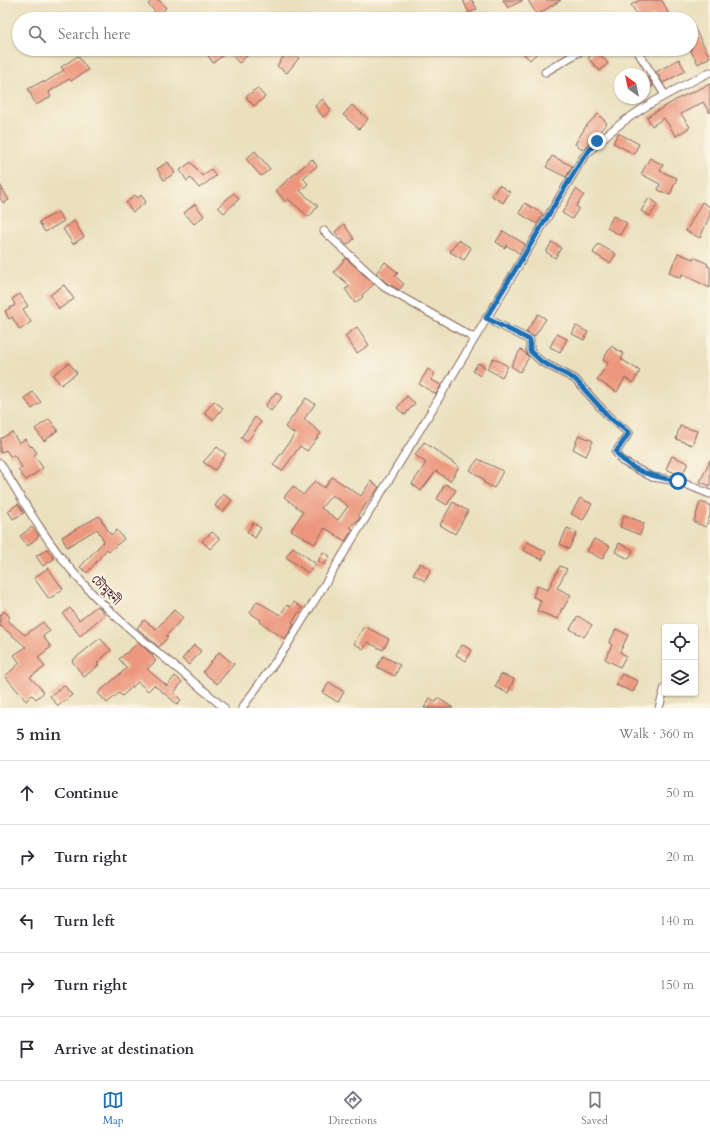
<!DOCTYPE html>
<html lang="en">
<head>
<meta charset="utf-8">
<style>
  body { margin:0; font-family:Cardo,"Noto Serif Bengali",serif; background:#f2f2f3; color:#2b2b33 }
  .controls { position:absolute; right:12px; bottom:12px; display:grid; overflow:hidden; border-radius:4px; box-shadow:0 1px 3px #0004 }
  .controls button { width:36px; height:36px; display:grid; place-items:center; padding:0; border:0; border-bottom:1px solid #e1e1e2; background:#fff; color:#2b2b33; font:20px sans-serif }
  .compass { position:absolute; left:614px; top:68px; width:36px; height:36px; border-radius:50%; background:#fff; box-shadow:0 1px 3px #0004; rotate:327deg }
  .stop { position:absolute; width:12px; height:12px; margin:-9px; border:3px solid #1f6fb2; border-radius:50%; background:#fff }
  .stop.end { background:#1f6fb2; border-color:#fff; box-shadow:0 1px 4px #0008 }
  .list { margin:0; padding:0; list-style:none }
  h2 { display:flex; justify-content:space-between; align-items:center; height:52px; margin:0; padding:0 16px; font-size:17px }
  h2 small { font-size:13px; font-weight:400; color:#7c7c81 }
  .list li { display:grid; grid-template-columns:26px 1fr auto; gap:12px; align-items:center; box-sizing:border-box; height:64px; padding:0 16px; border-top:1px solid #e1e1e2 }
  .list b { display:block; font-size:15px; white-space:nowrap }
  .list em { font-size:13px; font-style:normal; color:#7c7c81 }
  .icon { flex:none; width:22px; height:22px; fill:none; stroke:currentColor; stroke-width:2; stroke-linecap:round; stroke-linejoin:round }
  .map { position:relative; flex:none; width:710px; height:708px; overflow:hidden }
  .search { position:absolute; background:#fff; box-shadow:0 1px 3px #0004; left:12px; right:12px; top:12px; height:44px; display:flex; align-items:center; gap:10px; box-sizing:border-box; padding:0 14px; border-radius:22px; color:#7c7c81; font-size:15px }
  .sheet { height:372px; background:#fff }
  nav { display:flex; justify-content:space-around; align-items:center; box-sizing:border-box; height:56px; border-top:1px solid #e1e1e2; background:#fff; font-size:11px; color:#7c7c81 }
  nav a { display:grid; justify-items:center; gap:2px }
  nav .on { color:#1f6fb2 }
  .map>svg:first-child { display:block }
</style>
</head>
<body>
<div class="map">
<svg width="710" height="708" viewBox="0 0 710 708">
  <rect width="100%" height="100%" fill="#fcf5e5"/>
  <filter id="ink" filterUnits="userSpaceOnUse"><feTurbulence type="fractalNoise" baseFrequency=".025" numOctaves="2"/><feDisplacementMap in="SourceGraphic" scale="8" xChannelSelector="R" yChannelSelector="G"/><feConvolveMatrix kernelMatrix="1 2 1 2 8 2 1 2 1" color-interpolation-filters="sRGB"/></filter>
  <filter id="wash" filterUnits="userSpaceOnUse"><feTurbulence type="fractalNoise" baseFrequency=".012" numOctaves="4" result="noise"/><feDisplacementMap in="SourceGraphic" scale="16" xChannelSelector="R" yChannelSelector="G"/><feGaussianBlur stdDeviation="0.9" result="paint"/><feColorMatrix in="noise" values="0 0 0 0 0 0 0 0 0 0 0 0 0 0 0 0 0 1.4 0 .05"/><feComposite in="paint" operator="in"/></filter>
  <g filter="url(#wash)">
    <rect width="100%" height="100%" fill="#eae0bd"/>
    <g id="blocks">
      <g fill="#ec977d" fill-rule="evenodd">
        <path d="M153,0h6l7,8 -8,7 -10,-11z"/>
        <path d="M463,0h9l5,9 -8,4z"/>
        <path d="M503,0h20l-15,8z"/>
        <path d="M528,0h33l-24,15z"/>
        <path d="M640,0h22l9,19h-14l-3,-4 -7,4h-7l-9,-14z"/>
        <path d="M691,22l19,35 -12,7 -7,-13z"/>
        <path d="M212,49h10l4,4 -13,10 -7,-10z"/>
        <path d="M233,49h22l-16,14 -10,-11z"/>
        <path d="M529,49h12l-11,11 -6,-6z"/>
        <path d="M288,50l11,8 -12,15 -10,-7z"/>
        <path d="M596,50l12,13 -8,8 -12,-13z"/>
        <path d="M78,56l10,14 -17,11 -2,-2 -20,13 2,5 -15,8 -8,-16 15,-8 1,2 20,-13 -3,-3z"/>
        <path d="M679,59l6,12 -22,12 -7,-11z"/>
        <path d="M648,77l5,9 -5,3 -4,-2v-8z"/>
        <path d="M710,84v29l-7,-11 -22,12 9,13 -14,9 -12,-18 -12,8 -5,-9 32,-19z"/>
        <path d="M257,88l8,9 -11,9 -8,-9z"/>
        <path d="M323,99l8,11 -8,7 -8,-11z"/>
        <path d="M352,105l16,14 -9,10 -16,-14z"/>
        <path d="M598,114l9,9 -8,9 -1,-1 -14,19 -9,-6 11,-18z"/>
        <path d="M618,133l21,11 -5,10 -21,-11z"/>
        <path d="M255,151l15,18 -9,7 -15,-17z"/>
        <path d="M552,156l20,10 -6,11 -20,-10z"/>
        <path d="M650,158l13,7 -3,6 17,7 -7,17 -12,-5 2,-6 -19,-10z"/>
        <path d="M312,159l5,7 -14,12 5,6 -8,7 18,15 -9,11 -21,-18 -3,3 -9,-12z"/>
        <path d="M168,162l7,11 -11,7 -7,-11z"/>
        <path d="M191,162l11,14 9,-7 5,7 -17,12 -8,-10 -4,3 -7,-11z"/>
        <path d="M0,185l9,15 -6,3 -3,-5z"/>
        <path d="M499,185l11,7 -7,11 -11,-7z"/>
        <path d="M576,189l8,6 -8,11 3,2 -7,11 -10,-6z"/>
        <path d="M234,193l5,6 -15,14 -6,-6z"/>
        <path d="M135,195l3,3 3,-3 5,7 -13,10 -7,-9z"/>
        <path d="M649,198l9,6 -8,12 -9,-5z"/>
        <path d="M702,202l8,5v8l-10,23 -14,-7z"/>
        <path d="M525,203l18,11 -6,10 -18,-11z"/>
        <path d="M195,204l9,12 -10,8 -10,-11z"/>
        <path d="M58,212l6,9 -19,11 -6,-10z"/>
        <path d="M613,216l14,7 -7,12 -13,-7z"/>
        <path d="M74,221l10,16 -11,7 -10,-15z"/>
        <path d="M344,224l10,15 -7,6 -12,-13z"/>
        <path d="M503,231l22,13 -6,9 -13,-8 -1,3 -9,-6z"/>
        <path d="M458,240l13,8 -7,12 -14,-8z"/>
        <path d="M552,242l9,6 -6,10 -9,-6z"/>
        <path d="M598,244l18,10 -6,9 -17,-10z"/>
        <path d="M678,253l15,6 1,-2 14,7 -1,2 3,1v21l-28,-14 -1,4 -12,-5z"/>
        <path d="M346,258l28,26 -12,11 1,2 -8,6 -10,-14 5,-3 -16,-14z"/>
        <path d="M385,262l13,11 -3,3 9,8 -5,6 -12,-7 -11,-10z"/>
        <path d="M64,285l10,14 -15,10 -9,-14z"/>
        <path d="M20,294l8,12 -5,3 8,13 -11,8 -8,-13 -3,2 -4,-8 10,-6 -3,-6z"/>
        <path d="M538,314l8,5 -12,18 -8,-5z"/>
        <path d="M576,326l12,6 -4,8 -12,-6z"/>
        <path d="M357,327l12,18 -12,8 -12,-17z"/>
        <path d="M557,334l10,5 -7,13 -10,-5z"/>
        <path d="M611,346l13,8 -3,5 19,12 -7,12 -8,-5 -8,14 -20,-12 11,-17 -5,-3z"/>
        <path d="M521,349l8,8 -9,15 -9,-6z"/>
        <path d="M493,358l15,8 -6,11 -15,-8z"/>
        <path d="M69,363l8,10 -16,12 -8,-10z"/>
        <path d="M478,363l7,4 -5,9 -7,-5z"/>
        <path d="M428,369l7,5 -4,6 10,5 -5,9 -17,-10z"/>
        <path d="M33,392l8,10 -9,7 -8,-11z"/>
        <path d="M276,392l6,5 -11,14 -6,-5z"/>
        <path d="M407,396l8,7 -10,12 -8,-7z"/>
        <path d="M306,398l9,6 -11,15 17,14 -14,18 -7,-5 -18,25 -9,-6 22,-31 -10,-7z"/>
        <path d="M214,401l9,7 -10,12 -9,-7z"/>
        <path d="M255,417l6,5 -14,20 -6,-4z"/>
        <path d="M49,419l9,11 -14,11 -9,-12z"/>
        <path d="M680,426l17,5 -5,14 -16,-6z"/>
        <path d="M12,432l7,11 6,-4 6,8 1,-1 5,7 -3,2 9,13 -17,12 -8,-10 4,-3 -8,-12 -3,2 -5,-7 -6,3v-14z"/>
        <path d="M579,435l14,6 -7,15 -13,-7z"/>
        <path d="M424,442l35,25 -9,14 -14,-10 -15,20 -9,-7 14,-21 -11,-8z"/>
        <path d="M217,447l9,7 -11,16 -12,-8z"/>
        <path d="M672,456l16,7 -6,13 -16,-7z"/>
        <path d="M478,459l25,12 -9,17 -11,-6 1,-2 -14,-10z"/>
        <path d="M710,460v26l-10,-4z"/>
        <path d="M332,477l29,19 10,-15 8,6 -21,28 2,3 -10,9 3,2 -8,12 -20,-13 -10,16 -24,-14 12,-18 -19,-15 9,-11 10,9 12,-14 9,7zM332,495l16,11 -10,14 -17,-12z"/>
        <path d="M445,484l11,6 -9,15 -10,-6z"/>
        <path d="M223,494l9,6 -9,12 -8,-6z"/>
        <path d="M580,498l12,6 -9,16 -12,-6z"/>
        <path d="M453,502l15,9 -13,23 -15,-9z"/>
        <path d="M700,502l10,3v10l-4,12 -12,-5z"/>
        <path d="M18,504l6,9 -11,6 -5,-8z"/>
        <path d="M624,515l20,8 -4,12 -20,-8z"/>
        <path d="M99,516l12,19 6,-5 7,9 -15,12 -2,-2 -20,24 -7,-6 24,-26 -7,-12 -30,18 -5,-10z"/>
        <path d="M253,523l8,5 -6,10 -8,-6z"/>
        <path d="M32,527l7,9 -11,10 -8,-10z"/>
        <path d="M567,528l10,4 -8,17 -9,-5z"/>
        <path d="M212,532l8,7 -10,10 -8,-8z"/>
        <path d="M594,539l16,7 -8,13 -15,-8z"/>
        <path d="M528,542l18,10 -4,8 -19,-10z"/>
        <path d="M619,543l14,7 -4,9 -14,-7z"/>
        <path d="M293,547l23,17 -8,9 -22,-16z"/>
        <path d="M47,549l7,10 -11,7 -7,-10z"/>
        <path d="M323,552l7,4 -6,9 -6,-4z"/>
        <path d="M420,563l11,7 -6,11 -12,-7z"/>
        <path d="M560,566l7,3 -10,19 14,7 -8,14 -1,-1 -4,11 -21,-8 4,-11 -8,-3 4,-11 11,4z"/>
        <path d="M48,568l15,21 -14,10 -15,-21z"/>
        <path d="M257,601l23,14 7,-10 3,2 4,-5 8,6 -10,14 2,2 -9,15 -25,-17 1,-2 -11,-7z"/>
        <path d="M97,606l8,8 -25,22 -17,-22 7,-6 9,12z"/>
        <path d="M174,610l9,8 -17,18 2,1 -9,10 -22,-19 7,-8 12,9z"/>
        <path d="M4,611l6,6 -3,3 18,15 18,-13 7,9 -7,5 8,11 -13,10 7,10 -15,10 14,15 -8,7 -4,-4 -6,6 -21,-25 15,-13 -6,-8 12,-8 -25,-21 -1,1v-13l1,1z"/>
        <path d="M578,616l14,9 -8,12 -14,-8z"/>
        <path d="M364,626l25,13 -6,11 -16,-8 -3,7 -10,-5z"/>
        <path d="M616,629l12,6 -8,17 6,4 -6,11 -15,-8 7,-14 -3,-2z"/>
        <path d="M99,639h2l10,11 -14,13 2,2 -15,12 -12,-16z"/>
        <path d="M138,643l15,12 -1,1 4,5 -9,8 20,17 8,-10 7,6 -8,11 7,7 -4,4 -23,-19 -6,6 -10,-9 -16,14 -3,-3 -12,10 -9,-10 29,-25 -8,-9z"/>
        <path d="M194,645l7,6 -12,14 -7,-6z"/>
        <path d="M462,645l10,5 -6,11 -10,-6z"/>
        <path d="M219,652l15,12 -17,20 -14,-12z"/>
        <path d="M383,656l17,9 -5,11 -18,-9z"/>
        <path d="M501,674l13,5 -6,14 -13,-6z"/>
        <path d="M622,674l16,7 -5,11 -17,-7z"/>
        <path d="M329,682l15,10 -6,10 -15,-9z"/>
        <path d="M64,685l8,10 -14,11 -8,-10z"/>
        <path d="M430,698l6,4 2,-4 15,10h-29z"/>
      </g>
    </g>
  </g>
  <g filter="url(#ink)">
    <use href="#blocks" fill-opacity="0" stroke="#82635e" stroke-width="1"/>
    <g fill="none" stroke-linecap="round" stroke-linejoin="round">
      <g stroke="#82635e" stroke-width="9">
        <g id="street">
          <path d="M636,49l29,46"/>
          <path d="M545,72l39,-23"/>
          <path d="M324,231l60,56 90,51"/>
          <path d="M486,318l44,22v11l12,11 33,17 34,38 20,16 -13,19 6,9 30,16 26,4 32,13"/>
          <path d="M0,463c23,38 44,75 73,109 43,52 101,91 151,136"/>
          <path d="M242,708l44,-61 132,-214 165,-275c34,-39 81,-63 127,-86"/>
          <path d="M659,708l6,-21"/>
        </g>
      </g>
      <use href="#street" stroke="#fff" stroke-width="7"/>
    </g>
  </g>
  <g fill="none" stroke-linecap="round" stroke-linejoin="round" filter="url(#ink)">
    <path stroke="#1f6fb2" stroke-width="5" d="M597,141l-14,17 -97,160 44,22v11l12,11 33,17 34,38 20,16 -13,19c14,20 39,25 62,29"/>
  </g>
  <g text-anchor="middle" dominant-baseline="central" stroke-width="4" stroke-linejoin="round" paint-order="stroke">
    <g font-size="13" fill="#4a1f2b" stroke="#fcf5e5">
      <text transform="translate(106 590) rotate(46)">চৌমুহনী</text>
    </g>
  </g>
</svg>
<div class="controls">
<button><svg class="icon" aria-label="locate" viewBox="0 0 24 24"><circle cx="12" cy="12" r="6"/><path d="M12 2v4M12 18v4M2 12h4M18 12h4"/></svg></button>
<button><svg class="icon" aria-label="layers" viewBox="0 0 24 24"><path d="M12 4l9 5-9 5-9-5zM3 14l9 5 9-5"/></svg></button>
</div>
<svg class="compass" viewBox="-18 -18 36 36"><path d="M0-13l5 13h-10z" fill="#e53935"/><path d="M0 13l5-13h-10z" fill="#7c7c81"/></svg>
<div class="stop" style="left:678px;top:481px"></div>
<div class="stop end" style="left:597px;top:141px"></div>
<div class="search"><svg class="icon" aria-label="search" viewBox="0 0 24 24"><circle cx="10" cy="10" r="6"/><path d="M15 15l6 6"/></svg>Search here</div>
</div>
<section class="sheet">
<h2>5 min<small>Walk · 360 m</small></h2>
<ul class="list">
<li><svg class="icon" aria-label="ahead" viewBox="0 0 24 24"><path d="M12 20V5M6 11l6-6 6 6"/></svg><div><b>Continue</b></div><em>50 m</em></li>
<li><svg class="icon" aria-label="right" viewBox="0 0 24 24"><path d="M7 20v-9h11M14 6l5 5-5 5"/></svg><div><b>Turn right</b></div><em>20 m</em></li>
<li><svg class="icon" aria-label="left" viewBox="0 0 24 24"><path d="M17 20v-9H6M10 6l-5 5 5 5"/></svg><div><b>Turn left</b></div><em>140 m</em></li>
<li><svg class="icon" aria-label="right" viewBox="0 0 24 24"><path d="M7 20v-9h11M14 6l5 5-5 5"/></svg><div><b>Turn right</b></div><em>150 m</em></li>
<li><svg class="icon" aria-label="arrive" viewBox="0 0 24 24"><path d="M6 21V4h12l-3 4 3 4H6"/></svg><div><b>Arrive at destination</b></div></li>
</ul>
</section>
<nav>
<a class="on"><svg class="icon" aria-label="map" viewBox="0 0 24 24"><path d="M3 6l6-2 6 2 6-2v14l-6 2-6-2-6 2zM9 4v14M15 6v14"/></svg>Map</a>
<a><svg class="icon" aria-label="directions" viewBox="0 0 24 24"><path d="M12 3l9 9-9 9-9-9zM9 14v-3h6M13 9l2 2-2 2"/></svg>Directions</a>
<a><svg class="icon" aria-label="saved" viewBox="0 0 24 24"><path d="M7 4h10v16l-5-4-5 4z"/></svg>Saved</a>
</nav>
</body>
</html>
